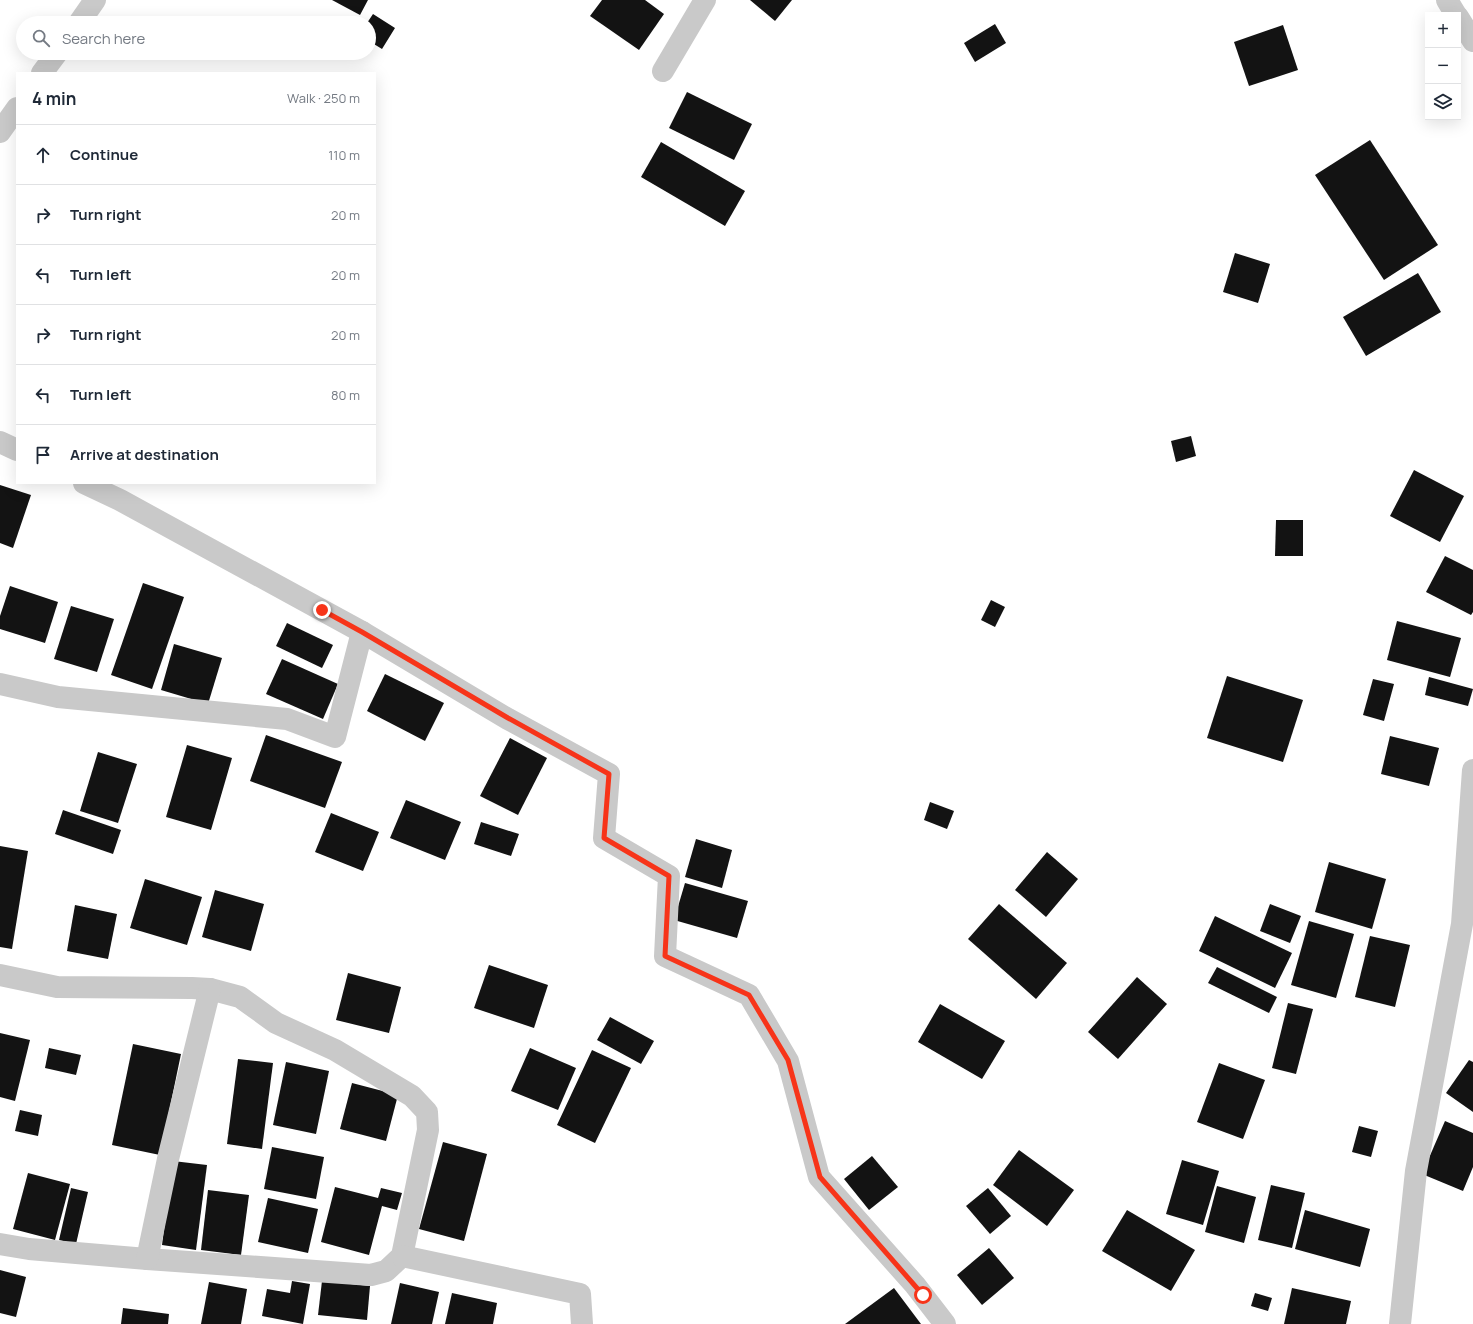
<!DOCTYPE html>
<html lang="en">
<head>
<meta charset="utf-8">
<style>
  body { margin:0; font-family:Manrope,sans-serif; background:#f6f6f7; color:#1f2937 }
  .controls { position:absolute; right:12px; top:12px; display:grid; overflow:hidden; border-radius:0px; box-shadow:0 4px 16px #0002 }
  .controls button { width:36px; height:36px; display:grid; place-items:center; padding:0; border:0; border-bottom:1px solid #e0e1e3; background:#fff; color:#1f2937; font:20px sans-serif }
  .stop { position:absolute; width:12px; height:12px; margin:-9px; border:3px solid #f73419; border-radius:50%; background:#fff }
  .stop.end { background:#f73419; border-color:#fff; box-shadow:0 1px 4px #0008 }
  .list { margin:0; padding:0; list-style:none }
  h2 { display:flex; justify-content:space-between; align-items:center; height:52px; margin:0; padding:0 16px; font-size:17px }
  h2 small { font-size:13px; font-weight:400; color:#747a83 }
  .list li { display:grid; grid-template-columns:26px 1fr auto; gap:12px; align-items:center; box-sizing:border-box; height:60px; padding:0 16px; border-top:1px solid #e0e1e3 }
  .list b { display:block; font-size:15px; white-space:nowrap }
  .list em { font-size:13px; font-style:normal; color:#747a83 }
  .icon { flex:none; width:22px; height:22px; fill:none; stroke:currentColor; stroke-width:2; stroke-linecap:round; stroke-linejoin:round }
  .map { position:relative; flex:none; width:1473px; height:1324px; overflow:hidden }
  .search { position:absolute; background:#fff; box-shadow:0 4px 16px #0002; left:16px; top:16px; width:360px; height:44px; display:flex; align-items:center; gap:10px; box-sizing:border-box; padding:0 14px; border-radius:22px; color:#747a83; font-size:15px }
  .panel { position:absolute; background:#fff; box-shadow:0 4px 16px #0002; left:16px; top:72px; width:360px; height:412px; border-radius:0px }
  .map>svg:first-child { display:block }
</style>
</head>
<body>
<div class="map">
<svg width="1473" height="1324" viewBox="0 0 1473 1324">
  <rect width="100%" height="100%" fill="#fff"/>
  <g fill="#131313">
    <path d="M332,0h36l-8,15z"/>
    <path d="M602,0h43l19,14 -25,36 -49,-34z"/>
    <path d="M750,0h42l-17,21z"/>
    <path d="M373,14l22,14 -13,21 -13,-8v-18h-2z"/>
    <path d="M995,24l11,19 -31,19 -11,-19z"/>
    <path d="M1283,25l15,45 -49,16 -15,-44z"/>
    <path d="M687,92l65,32 -18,36 -65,-32z"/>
    <path d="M1370,140l68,105 -54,35 -69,-105z"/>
    <path d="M661,142l84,49 -20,35 -84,-49z"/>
    <path d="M1235,253l35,11 -12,39 -35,-11z"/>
    <path d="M1418,273l23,39 -75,44 -23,-39z"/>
    <path d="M1191,436l5,20 -20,6 -5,-21z"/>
    <path d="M1414,470l50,26 -24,46 -50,-26z"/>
    <path d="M0,485l31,10 -18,53 -13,-5z"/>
    <path d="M1276,520h27v36h-28z"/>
    <path d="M1445,556l28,14v42l-2,3 -45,-23z"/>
    <path d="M143,583l41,14 -32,92 -41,-14z"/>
    <path d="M10,586l48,16 -13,41 -45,-14v-13z"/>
    <path d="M991,600l14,7 -10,20 -14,-7z"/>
    <path d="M71,606l43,13 -17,53 -43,-13z"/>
    <path d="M1397,621l64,17 -11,39 -63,-17z"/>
    <path d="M287,623l46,22 -11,23 -46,-22z"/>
    <path d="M174,644l48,14 -14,46 -47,-14z"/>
    <path d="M282,659l56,25 -15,35 -57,-25z"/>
    <path d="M385,674l59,29 -19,38 -58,-30z"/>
    <path d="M1227,676l76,24 -20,62 -76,-24z"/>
    <path d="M1429,677l44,12 -5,17 -43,-11z"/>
    <path d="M1373,679l21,5 -10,37 -21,-6z"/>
    <path d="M266,735l76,27 -17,46 -75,-27z"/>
    <path d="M1390,736l49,12 -10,38 -48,-12z"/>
    <path d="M510,738l37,20 -29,57 -38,-19z"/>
    <path d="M187,745l45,13 -21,72 -45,-13z"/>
    <path d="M98,752l39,12 -19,59 -38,-12z"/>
    <path d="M406,800l55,22 -16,38 -55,-22z"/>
    <path d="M930,802l24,9 -7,18 -23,-9z"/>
    <path d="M63,810l58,20 -8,24 -58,-20z"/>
    <path d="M331,813l48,19 -16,39 -48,-19z"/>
    <path d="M481,822l38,12 -8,22 -37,-12z"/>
    <path d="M696,839l36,11 -10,38 -37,-11z"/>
    <path d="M0,846l28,5 -16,98 -12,-2z"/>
    <path d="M1047,852l31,27 -32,38 -31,-27z"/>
    <path d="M1329,862l57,17 -14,50 -57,-17z"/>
    <path d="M145,879l57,18 -15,48 -57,-17z"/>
    <path d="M685,883l63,18 -11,37 -63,-18z"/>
    <path d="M215,890l49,14 -13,47 -49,-14z"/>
    <path d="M999,904l68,59 -31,36 -68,-60z"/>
    <path d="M1270,904l31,12 -11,27 -30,-12z"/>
    <path d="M75,905l42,9 -9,45 -41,-8z"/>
    <path d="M1215,916l77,37 -17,35 -76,-37z"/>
    <path d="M1309,921l45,13 -18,64 -45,-13z"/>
    <path d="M1370,936l40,9 -15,62 -40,-10z"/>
    <path d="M489,965l59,20 -14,43 -60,-20z"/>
    <path d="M1217,967l60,30 -8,16 -61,-30z"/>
    <path d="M348,973l53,14 -12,46 -53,-13z"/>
    <path d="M1137,977l30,27 -49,55 -30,-27z"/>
    <path d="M1288,1003l25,6 -17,65 -24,-6z"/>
    <path d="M940,1004l65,37 -23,38 -64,-37z"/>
    <path d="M610,1017l44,24 -13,23 -44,-24z"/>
    <path d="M0,1033l30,7 -15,61 -15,-4z"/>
    <path d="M133,1044l48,10 -21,101 -48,-10z"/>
    <path d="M49,1048l32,7 -5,20 -31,-7z"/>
    <path d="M530,1048l46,20 -18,42 -47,-19z"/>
    <path d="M592,1050l39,18 -36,75 -38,-18z"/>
    <path d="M238,1059l35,4 -11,86 -35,-5z"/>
    <path d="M1469,1060l4,2v50l-27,-19z"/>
    <path d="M286,1062l43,9 -13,63 -43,-9z"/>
    <path d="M1219,1063l46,17 -22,59 -46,-17z"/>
    <path d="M352,1083l46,12 -12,46 -46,-12z"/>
    <path d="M20,1110l22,5 -4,21 -23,-5z"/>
    <path d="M1445,1121l28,12v34l-10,24 -41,-17z"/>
    <path d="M1359,1126l19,5 -7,26 -19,-5z"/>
    <path d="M443,1142l44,12 -23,87 -45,-12z"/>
    <path d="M272,1147l52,10 -8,42 -52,-10z"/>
    <path d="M1019,1150l55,40 -27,36 -54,-41z"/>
    <path d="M872,1156l26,31 -29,23 -25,-31z"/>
    <path d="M1182,1160l37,11 -16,54 -37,-11z"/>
    <path d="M173,1161l34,4 -11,85 -34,-5z"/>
    <path d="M28,1173l42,11 -15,56 -42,-11z"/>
    <path d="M1271,1185l34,8 -13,55 -34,-8z"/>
    <path d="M1217,1186l39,11 -12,46 -39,-11z"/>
    <path d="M335,1187l43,11 3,-10 21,5 -5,17 -15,-4 -13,49 -48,-13z"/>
    <path d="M71,1188l17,4 -12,52 -17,-4z"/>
    <path d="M988,1188l23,28 -21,18 -24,-28z"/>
    <path d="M208,1190l41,5 -8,60 -40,-5z"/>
    <path d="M268,1198l50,11 -10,44 -50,-11z"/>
    <path d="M1127,1210l68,40 -24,41 -69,-40z"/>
    <path d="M1305,1210l65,19 -10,38 -65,-18z"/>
    <path d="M989,1248l25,30 -32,27 -25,-30z"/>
    <path d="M0,1270l26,7 -10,40 -16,-4z"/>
    <path d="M292,1281l18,3 -7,40 -41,-8 5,-27 23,4z"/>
    <path d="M322,1281l48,5 -3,34 -49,-5z"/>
    <path d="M209,1282l38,7 -6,35h-40z"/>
    <path d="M400,1283l39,9 -7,32h-41z"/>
    <path d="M894,1288l27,36h-76z"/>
    <path d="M1292,1288l59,13 -5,23h-62z"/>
    <path d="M452,1293l45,10 -4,21h-48z"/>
    <path d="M1255,1293l17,5 -4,13 -17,-5z"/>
    <path d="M123,1308l46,6 -1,10h-47z"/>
  </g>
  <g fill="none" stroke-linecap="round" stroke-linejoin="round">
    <g stroke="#c9c9c9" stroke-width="22">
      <path d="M1447,0l9,15"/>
      <path d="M1458,17l15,24"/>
      <path d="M79,23l16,-23"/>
      <path d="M663,71l42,-71"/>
      <path d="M42,73l15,-20"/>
      <path d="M0,132l17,-24"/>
      <path d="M0,442l17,8"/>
      <path d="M84,483l36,17 242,132 146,87 101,55 -5,64 65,38 -4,80 84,39 39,66 31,116 96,108 30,39"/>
      <path d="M0,684l58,13 229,22 48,18 27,-105"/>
      <path d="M0,975l57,12 135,1 18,1 30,8 36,26 59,27 77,46 15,16 1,18 -26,126 -16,15 -15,4 -224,-16 -118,-10 -29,-5"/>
      <path d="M402,1256l178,38 2,30"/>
      <path d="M147,1259l21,-100 42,-170"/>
      <path d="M1400,1324l16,-153 46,-247 11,-154"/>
    </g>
  </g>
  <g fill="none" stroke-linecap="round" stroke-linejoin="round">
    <path stroke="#f73419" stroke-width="5" d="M322,610l40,22 146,86 101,56 -5,64 65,38 -4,80 84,39 39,65 32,117 103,118"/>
  </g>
</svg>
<div class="controls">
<button>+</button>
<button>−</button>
<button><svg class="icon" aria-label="layers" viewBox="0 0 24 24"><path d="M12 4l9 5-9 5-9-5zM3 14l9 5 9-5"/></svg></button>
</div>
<div class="stop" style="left:923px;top:1295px"></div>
<div class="stop end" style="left:322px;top:610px"></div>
<div class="search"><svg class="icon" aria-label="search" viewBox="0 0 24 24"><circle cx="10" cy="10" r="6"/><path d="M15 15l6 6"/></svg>Search here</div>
<section class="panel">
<h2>4 min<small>Walk · 250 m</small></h2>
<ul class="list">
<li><svg class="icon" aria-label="ahead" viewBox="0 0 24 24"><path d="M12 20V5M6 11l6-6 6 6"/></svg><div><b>Continue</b></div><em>110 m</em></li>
<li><svg class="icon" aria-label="right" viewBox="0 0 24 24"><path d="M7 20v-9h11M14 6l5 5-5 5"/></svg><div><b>Turn right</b></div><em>20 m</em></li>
<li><svg class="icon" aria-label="left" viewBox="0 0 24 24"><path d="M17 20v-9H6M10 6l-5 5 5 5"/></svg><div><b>Turn left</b></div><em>20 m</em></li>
<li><svg class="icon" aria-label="right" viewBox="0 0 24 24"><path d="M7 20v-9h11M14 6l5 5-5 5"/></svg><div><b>Turn right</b></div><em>20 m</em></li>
<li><svg class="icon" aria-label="left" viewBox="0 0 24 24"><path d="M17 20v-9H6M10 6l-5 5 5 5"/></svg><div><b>Turn left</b></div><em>80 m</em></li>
<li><svg class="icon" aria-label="arrive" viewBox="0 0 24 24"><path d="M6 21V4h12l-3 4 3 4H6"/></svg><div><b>Arrive at destination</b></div></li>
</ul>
</section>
</div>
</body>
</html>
